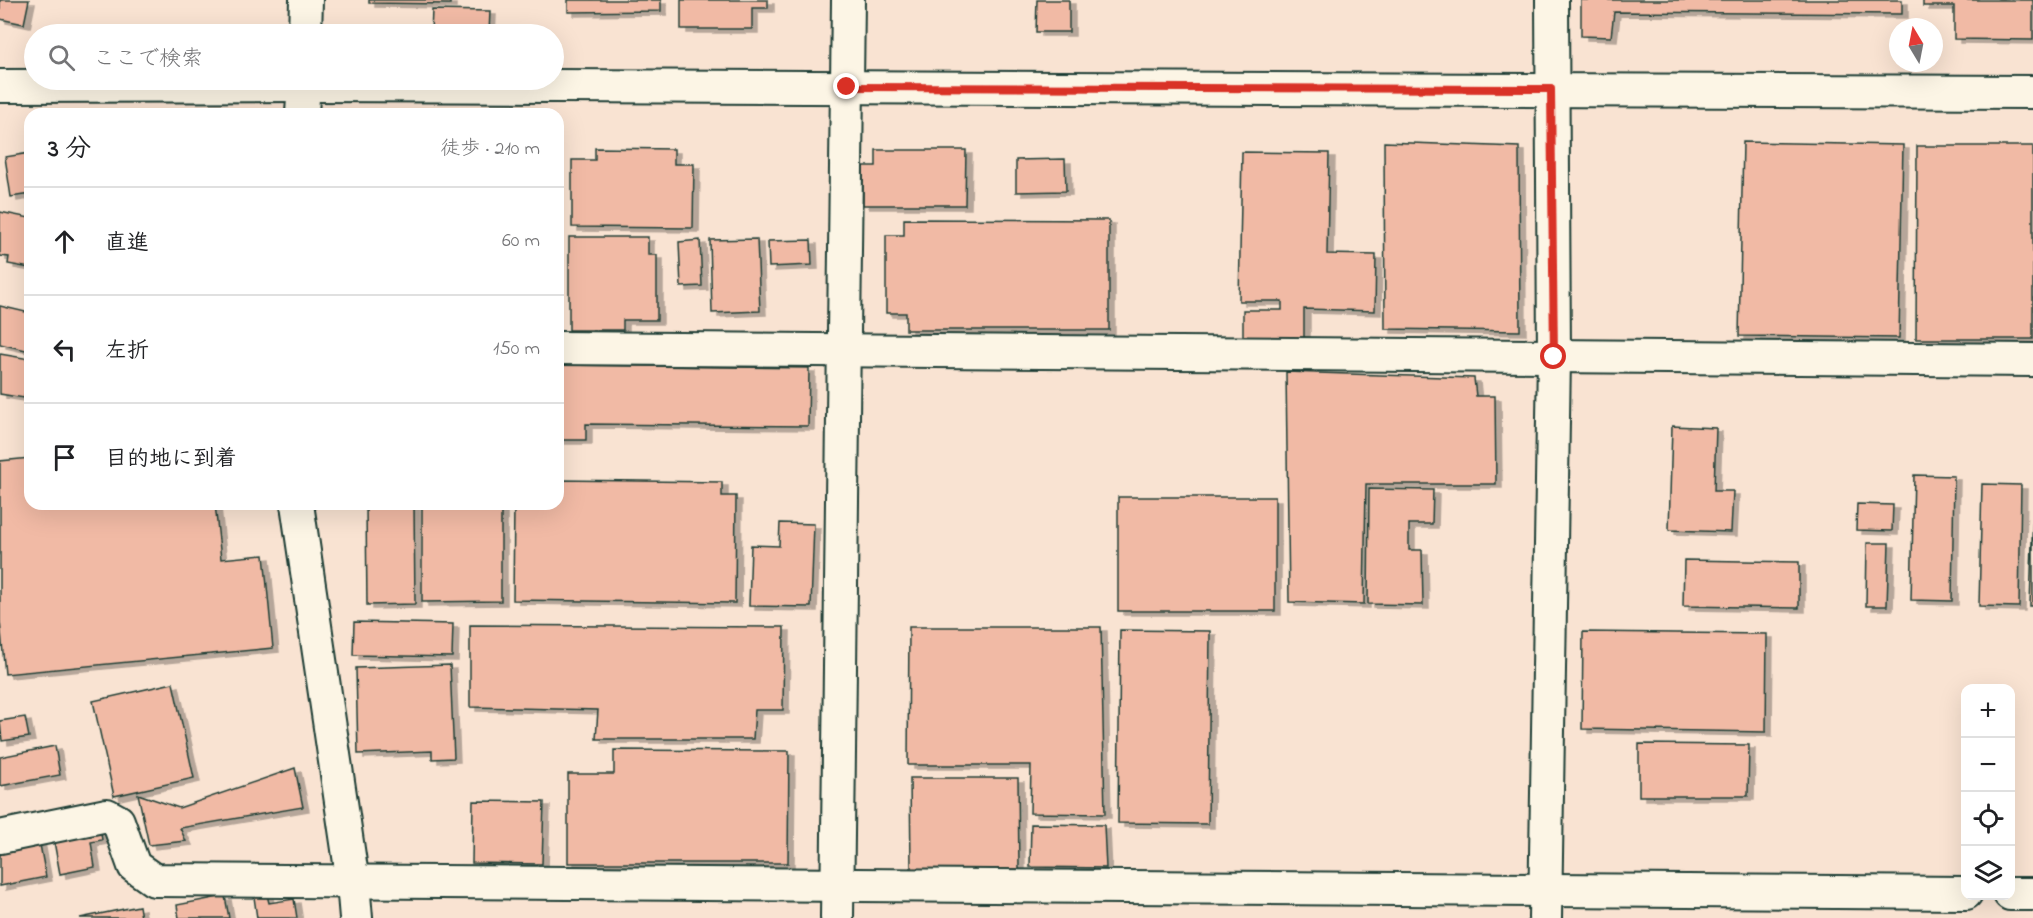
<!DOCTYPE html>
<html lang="ja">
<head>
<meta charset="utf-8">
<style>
  body { margin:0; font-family:"Indie Flower","Klee One",sans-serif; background:#f2f2f2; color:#202124 }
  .controls { position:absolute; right:18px; bottom:18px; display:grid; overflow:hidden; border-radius:12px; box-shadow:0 6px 24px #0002 }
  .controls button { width:54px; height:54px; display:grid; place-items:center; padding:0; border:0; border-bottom:2px solid #e0e0e0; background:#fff; color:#202124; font:30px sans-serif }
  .compass { position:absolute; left:1889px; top:18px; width:54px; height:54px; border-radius:50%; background:#fff; box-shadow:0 6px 24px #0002; rotate:350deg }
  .stop { position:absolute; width:18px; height:18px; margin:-14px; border:4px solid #d93025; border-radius:50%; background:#fff }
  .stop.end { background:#d93025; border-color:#fff; box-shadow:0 2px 6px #0008 }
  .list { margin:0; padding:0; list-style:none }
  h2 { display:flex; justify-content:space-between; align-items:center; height:78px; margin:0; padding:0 24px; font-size:26px }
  h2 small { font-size:20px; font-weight:400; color:#757577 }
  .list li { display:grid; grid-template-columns:39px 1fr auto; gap:18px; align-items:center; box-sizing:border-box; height:108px; padding:0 24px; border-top:2px solid #e0e0e0 }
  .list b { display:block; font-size:22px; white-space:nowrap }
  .list em { font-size:20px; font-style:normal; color:#757577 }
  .icon { flex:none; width:33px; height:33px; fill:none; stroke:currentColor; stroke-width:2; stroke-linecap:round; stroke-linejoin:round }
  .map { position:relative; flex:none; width:2033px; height:918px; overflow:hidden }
  .search { position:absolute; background:#fff; box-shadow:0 6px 24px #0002; left:24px; top:24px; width:540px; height:66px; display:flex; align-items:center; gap:15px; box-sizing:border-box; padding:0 21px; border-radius:33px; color:#757577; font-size:22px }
  .panel { position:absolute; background:#fff; box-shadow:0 6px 24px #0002; left:24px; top:108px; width:540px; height:402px; border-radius:18px }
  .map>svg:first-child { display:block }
</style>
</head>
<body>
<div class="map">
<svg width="2033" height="918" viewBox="0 0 2033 918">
  <defs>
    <filter id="shadow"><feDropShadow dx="6" dy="4" stdDeviation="0" flood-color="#0004"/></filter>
  </defs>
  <rect width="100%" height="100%" fill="#f9e3d2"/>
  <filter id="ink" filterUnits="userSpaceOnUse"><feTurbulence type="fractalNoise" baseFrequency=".0167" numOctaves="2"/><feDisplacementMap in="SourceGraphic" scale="12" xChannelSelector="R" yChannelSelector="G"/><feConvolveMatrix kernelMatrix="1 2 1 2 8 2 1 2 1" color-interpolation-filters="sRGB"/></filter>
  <g filter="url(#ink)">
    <g fill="#f1baa5" stroke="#1f3d34" stroke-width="1.5" filter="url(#shadow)">
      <path d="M0,0h29l-5,24 -24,-5z"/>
      <path d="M369,0h81v4l-81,-1z"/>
      <path d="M568,0h93v11l-93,1z"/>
      <path d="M681,0h87v8h-16v21h-71z"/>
      <path d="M1037,0h32v32h-33z"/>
      <path d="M1581,0h321v14l-288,-2 -3,25 -30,-1z"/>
      <path d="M1923,0h110v40l-79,-1v-33h-31z"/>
      <path d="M432,10l58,1 -1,23 -58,-1z"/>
      <path d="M1384,142l135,5 1,184 -135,-2z"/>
      <path d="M1743,142l160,3 -4,193 -160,-2z"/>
      <path d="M1917,146h116v193h-117z"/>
      <path d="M595,148l79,1v15h20l-1,64 -121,-1v-67h23z"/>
      <path d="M876,150h90l-1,55h-102v-39h13z"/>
      <path d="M1242,152l87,1 -2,101 49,1 -1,56 -71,-2v29l-61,-1v-27h39v-9h-43z"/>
      <path d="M30,153v41l-19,3 -6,-40z"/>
      <path d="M1065,159l1,32 -50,1v-32z"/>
      <path d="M0,212l30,6v50l-22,-4 1,-7 -9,-1z"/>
      <path d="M904,219l205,1v110h-203v-17h-20v-78h18z"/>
      <path d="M569,237h79v18h9v65h-34v10h-54z"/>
      <path d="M757,239l3,72 -48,2 -2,-73z"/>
      <path d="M700,240l2,46 -21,1 -2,-45z"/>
      <path d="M811,240l1,25 -43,2 -1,-26z"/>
      <path d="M0,306l30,7v38l-30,-7z"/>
      <path d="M0,354l30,5 -6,39 -24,-4z"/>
      <path d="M558,365l251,3 -1,58 -222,-2v16h-28z"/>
      <path d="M1286,372l188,6 2,18h19l1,88h-130l-2,120 -75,-2z"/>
      <path d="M1672,426l44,2 -2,63h19l-2,41 -62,-2z"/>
      <path d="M30,458v46h185l6,55 43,-4 9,93 -268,26 -5,-53v-160z"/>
      <path d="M1914,475l40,1 -2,125 -41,-1z"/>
      <path d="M558,480l164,2v14h14l-1,107 -222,-3 1,-96h44z"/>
      <path d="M1982,484l39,1 -2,122 -40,-1z"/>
      <path d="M1369,489l64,1 -1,34h-23v26h13l1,55 -55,-1z"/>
      <rect x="1118" y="497" width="157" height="114"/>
      <path d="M366,504h48l1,100 -48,1z"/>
      <path d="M422,504h79v97l-79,1z"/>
      <path d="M1857,504l36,1 -1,26 -36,-1z"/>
      <path d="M2033,510v96h-3z"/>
      <path d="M780,523l34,1 -3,83 -62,-1 2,-61 28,1z"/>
      <path d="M1867,543h22l-2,63h-21z"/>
      <path d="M1684,560l115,2v46l-116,-2z"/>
      <path d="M354,622l99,2 -1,33 -99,-2z"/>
      <path d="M470,625l314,2 -1,83h-28l-2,29h-157l2,-29 -128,-3z"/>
      <path d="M909,627h192l4,187 -75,-1 1,-48h-123z"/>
      <path d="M1120,630l90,1 -2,193 -90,-1z"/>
      <path d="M1583,632l184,2 -1,98 -184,-3z"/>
      <path d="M450,665l4,93 -22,1v-8l-74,3 -2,-86z"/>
      <path d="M173,683l21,95 -80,18 -21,-95z"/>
      <path d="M25,717l4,20 -27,4 -2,-20z"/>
      <path d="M1639,744l110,1 -1,51h-109z"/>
      <path d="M55,746l5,29 -60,11v-29z"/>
      <path d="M614,750l175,1 -1,112h-220v-89h46z"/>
      <path d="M295,768l8,39 -123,21 6,13 -37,4 -11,-51 41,14z"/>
      <path d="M910,778h108l1,91h-108z"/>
      <path d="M473,801l71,1 -2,62 -70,-1z"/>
      <path d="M1031,824l73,1 2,43 -76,-1z"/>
      <path d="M100,826l2,14 -11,2 4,25 -35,7 -7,-38z"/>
      <path d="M39,839l7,38 -46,9v-40z"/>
      <path d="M267,895l2,8 25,-4 3,19h-40l-3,-21z"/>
      <path d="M225,896l4,22h-50l-2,-13z"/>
      <path d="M139,906l2,12h-61z"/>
    </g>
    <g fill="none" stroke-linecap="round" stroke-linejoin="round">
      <g stroke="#1f3d34" stroke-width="36">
        <g id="minor">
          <path d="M305,34l1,-34"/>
          <path d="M0,86l304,-1 1729,7"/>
          <path d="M302,114l2,-34"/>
          <path d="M558,348l1475,12"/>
          <path d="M297,504l56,379 3,35"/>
          <path d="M0,837l107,-22 11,6 16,45 20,14 1812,13"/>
          <path d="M2010,894h23"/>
          <path d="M837,918l11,-918"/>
          <path d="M1545,918l9,-561 -2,-357"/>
        </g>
      </g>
      <use href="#minor" stroke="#fcf5e5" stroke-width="32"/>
    </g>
  </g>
  <g fill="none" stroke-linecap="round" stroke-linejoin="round" filter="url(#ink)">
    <path stroke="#d93025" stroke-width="8" d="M847,87l704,2 3,268"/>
  </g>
</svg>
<div class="controls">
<button>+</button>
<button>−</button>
<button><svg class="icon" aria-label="locate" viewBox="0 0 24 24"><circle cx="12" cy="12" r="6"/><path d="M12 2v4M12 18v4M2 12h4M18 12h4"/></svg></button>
<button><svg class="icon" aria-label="layers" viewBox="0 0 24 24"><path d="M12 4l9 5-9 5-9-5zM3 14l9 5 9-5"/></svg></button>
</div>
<svg class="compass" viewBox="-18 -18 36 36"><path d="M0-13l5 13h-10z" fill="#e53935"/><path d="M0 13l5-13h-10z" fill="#757577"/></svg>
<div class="stop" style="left:1554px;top:357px"></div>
<div class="stop end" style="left:847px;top:87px"></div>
<div class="search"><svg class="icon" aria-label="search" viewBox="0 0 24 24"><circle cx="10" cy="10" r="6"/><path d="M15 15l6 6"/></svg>ここで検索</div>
<section class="panel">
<h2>3 分<small>徒歩 · 210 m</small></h2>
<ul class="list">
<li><svg class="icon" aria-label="ahead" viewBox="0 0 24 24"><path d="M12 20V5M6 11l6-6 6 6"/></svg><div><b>直進</b></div><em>60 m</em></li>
<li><svg class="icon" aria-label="left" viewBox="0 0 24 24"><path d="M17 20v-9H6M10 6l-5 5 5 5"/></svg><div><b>左折</b></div><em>150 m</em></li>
<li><svg class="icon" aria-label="arrive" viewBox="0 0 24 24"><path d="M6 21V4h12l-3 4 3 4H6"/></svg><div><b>目的地に到着</b></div></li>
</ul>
</section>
</div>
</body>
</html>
